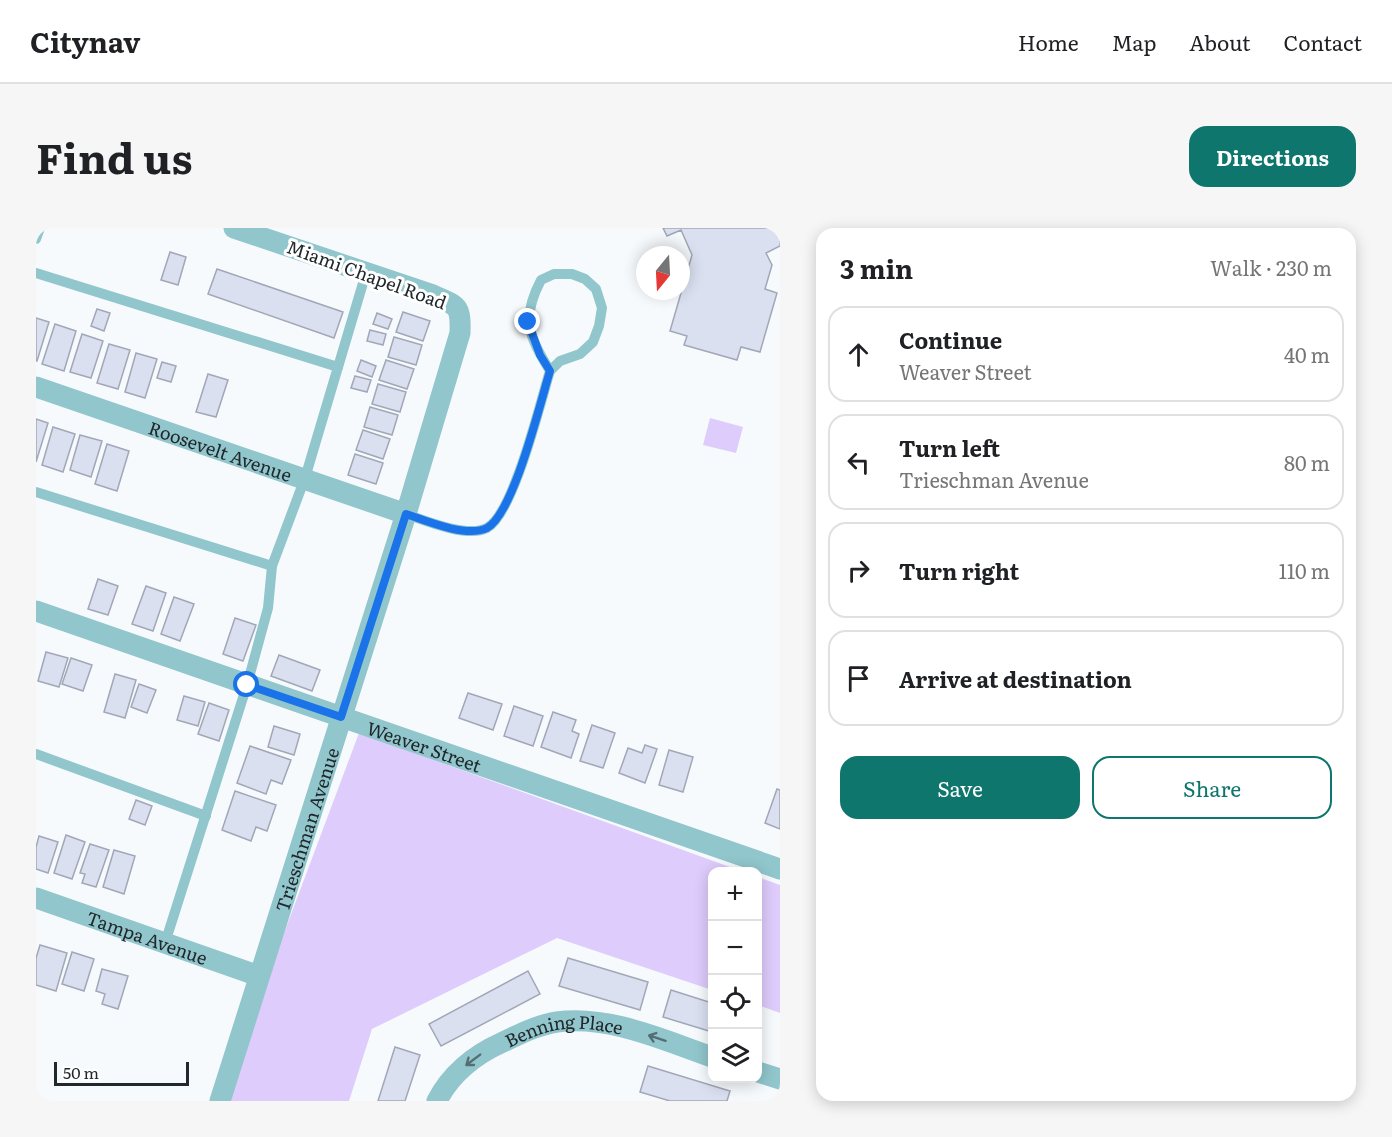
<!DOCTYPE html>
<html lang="en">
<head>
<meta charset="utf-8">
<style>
  body { margin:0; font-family:Literata,serif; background:#f6f6f6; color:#202124 }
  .controls { position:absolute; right:18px; bottom:18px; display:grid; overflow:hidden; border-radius:12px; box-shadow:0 3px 15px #0003 }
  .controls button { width:54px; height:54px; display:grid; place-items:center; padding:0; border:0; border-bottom:2px solid #e0e0e0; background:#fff; color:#202124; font:30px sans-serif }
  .compass { position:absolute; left:600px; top:18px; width:54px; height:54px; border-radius:50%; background:#fff; box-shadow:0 3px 15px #0003; rotate:198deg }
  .scale { position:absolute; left:18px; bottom:15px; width:135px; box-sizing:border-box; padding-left:6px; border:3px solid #21282c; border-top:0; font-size:16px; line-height:21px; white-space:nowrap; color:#21282c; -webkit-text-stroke:4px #fff; paint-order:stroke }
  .stop { position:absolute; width:18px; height:18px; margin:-14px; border:4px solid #1a73e8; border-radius:50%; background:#fff }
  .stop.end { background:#1a73e8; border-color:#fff; box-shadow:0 2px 6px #0008 }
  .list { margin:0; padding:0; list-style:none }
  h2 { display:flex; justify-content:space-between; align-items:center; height:78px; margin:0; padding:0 24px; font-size:26px }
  h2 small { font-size:20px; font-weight:400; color:#757577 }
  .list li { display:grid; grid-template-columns:39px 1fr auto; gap:18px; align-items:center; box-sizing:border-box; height:96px; margin:0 12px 12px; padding:0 12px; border:2px solid #e0e0e0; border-radius:18px }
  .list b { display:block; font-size:22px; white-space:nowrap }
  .list p { margin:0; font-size:20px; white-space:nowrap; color:#757577 }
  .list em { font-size:20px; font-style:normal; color:#757577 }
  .actions { display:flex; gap:12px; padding:18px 24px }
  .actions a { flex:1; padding:14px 0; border:2px solid #0f766e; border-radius:18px; text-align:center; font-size:21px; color:#0f766e }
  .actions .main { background:#0f766e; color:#fff }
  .icon { flex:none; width:33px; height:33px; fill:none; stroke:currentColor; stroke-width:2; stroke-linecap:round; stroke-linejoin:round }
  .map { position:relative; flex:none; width:744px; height:873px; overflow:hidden; border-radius:18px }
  header { display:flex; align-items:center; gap:36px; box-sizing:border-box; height:84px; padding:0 30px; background:#fff; border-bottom:2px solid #e0e0e0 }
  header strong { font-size:28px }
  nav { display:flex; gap:33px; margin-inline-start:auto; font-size:21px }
  .intro { display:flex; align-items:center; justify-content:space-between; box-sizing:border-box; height:144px; padding:0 36px }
  h1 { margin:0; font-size:42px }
  .button { padding:15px 27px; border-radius:18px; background:#0f766e; color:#fff; font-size:21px; font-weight:700 }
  main { display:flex; gap:36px; padding:0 36px }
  aside { flex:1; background:#fff; border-radius:18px; box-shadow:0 3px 15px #0003 }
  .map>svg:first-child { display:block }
</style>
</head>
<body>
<header>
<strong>Citynav</strong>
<nav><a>Home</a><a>Map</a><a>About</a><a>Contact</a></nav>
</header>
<div class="intro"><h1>Find us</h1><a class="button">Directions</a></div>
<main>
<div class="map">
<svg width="744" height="873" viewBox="0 0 744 873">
  <rect width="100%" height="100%" fill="#f7fafd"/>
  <g fill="#deccfc">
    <path d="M674,190l33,9 -7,26 -33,-8z"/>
    <path d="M323,505l382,138 -29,1v118l-155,-52 -185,91 -23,72h-128z"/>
    <path d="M722,649l22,8v128l-22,-8z"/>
  </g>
  <g fill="#dae0f0" stroke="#a1a7b7" stroke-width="1.5">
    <path d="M627,0h117v18l-14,7 6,12 -7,24 12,4 -17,59 -19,-5 -4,13 -53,-15 3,-9 -17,-5 22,-76 -11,-25 -14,6z"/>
    <path d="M134,24l16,5 -8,28 -17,-5z"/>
    <path d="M181,41l126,43 -9,26 -126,-44z"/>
    <path d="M61,81l13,4 -6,18 -13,-5z"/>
    <path d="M367,84l27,9 -7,20 -27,-9z"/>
    <path d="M341,85l15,6 -4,10 -15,-5z"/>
    <path d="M0,90l13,4 -12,39h-1z"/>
    <path d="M19,96l21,7 -12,40 -22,-7z"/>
    <path d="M334,102l16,4 -3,11 -16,-4z"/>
    <path d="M46,106l21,7 -12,37 -21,-6z"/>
    <path d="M358,109l28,8 -6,20 -28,-8z"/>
    <path d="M73,116l21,6 -12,39 -21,-6z"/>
    <path d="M100,125l21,6 -12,39 -20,-6z"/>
    <path d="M325,132l15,6 -4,11 -15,-6z"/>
    <path d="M350,132l28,9 -7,20 -28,-9z"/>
    <path d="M126,134l14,4 -5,16 -14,-4z"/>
    <path d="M172,146l20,6 -12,37 -20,-5z"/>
    <path d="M319,148l16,4 -4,12 -16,-4z"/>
    <path d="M342,156l28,8 -6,20 -28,-8z"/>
    <path d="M334,179l28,8 -6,20 -28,-8z"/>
    <path d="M0,191l12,4 -12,39z"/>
    <path d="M17,199l22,7 -12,38 -21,-7z"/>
    <path d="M327,202l27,9 -7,20 -27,-9z"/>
    <path d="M44,207l22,6 -11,36 -21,-7z"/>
    <path d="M71,216l22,7 -12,40 -22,-7z"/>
    <path d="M319,226l28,9 -7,21 -28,-9z"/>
    <path d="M62,351l20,7 -10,29 -20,-6z"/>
    <path d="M110,358l20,7 -13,38 -21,-7z"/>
    <path d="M138,369l20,7 -14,37 -19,-7z"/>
    <path d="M199,390l21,7 -13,36 -20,-7z"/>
    <path d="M10,424l22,6 -9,29 -21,-6z"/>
    <path d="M243,427l41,15 -8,21 -41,-15z"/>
    <path d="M35,430l21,7 -9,26 -21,-7z"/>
    <path d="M79,446l21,6 -11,38 -21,-6z"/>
    <path d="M103,456l17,6 -9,23 -16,-6z"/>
    <path d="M432,465l34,11 -9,26 -34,-12z"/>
    <path d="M148,468l21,6 -7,24 -21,-6z"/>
    <path d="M173,475l20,7 -10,31 -21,-7z"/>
    <path d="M478,478l29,10 -10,30 -29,-10z"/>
    <path d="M517,484l23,8 -4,11 7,3 -8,24 -30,-11z"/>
    <path d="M556,497l23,8 -12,35 -23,-7z"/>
    <path d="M238,498l26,8 -6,21 -26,-8z"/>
    <path d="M609,517l12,4 -12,34 -26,-10 9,-25 14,5z"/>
    <path d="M214,518l41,14 -9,24 -11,-4 -5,14 -29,-11z"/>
    <path d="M633,522l24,7 -10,35 -24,-7z"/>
    <path d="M741,561l3,1v39l-15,-6z"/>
    <path d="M199,563l41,14 -9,26 -11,-4 -5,14 -29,-11z"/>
    <path d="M100,572l16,6 -7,19 -16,-6z"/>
    <path d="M30,607l19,7 -13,37 -18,-6z"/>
    <path d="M3,608l19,6 -10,31 -12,-4v-22z"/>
    <path d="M54,616l19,6 -13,37 -14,-4 3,-9 -5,-1z"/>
    <path d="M78,622l21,6 -11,38 -21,-7z"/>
    <path d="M4,717l27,8 -11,38 -20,-6v-27z"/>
    <path d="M36,724l22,7 -10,32 -22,-7z"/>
    <path d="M532,730l80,24 -8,28 -81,-24z"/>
    <path d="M66,741l26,7 -10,33 -16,-5 3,-10 -9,-3z"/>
    <path d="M492,743l12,23 -99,52 -12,-22z"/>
    <path d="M635,762l41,13v29l-49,-15z"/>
    <path d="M359,819l25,8 -15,46h-27z"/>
    <path d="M612,838l82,25 -3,10h-57l-30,-9z"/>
  </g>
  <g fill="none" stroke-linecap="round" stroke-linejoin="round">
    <g stroke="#90c6cc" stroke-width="10">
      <path d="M0,11l4,-11"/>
      <path d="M0,45l302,94"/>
      <path d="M0,264l236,74"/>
      <path d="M370,286c20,7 61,24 81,14 27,-15 53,-125 63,-157l10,-10 20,-7 13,-12 6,-16 3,-18 -6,-19 -11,-10 -13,-5h-18l-13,6c-20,38 -13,55 9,91"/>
      <path d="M0,526l170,62"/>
      <path d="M129,715l82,-258 21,-77 4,-42 33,-88 61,-205"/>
    </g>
    <g stroke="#90c6cc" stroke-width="21">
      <path id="s1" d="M0,159l370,127"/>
      <path id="s2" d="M0,383l744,258"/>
      <path id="s3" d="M0,670l223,78"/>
      <path d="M722,844l22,7"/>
      <path id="s4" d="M184,873l186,-587 54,-181c1,-29 -3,-27 -27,-38l-199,-67"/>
      <path id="s5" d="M401,873c13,-26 37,-46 64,-58 17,-8 36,-18 56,-21 52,-7 106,18 155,35"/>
    </g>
  </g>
  <defs><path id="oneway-shaft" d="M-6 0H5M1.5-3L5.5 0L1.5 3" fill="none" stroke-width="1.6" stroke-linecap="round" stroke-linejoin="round" transform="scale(1.5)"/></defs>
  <g stroke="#536f74">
    <use href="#oneway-shaft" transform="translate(621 810) rotate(-162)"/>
    <use href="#oneway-shaft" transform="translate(437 832) rotate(143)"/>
  </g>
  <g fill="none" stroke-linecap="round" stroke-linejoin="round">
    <path stroke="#1a73e8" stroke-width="8" d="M211,457l94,32 65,-203c20,7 61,24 81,14 27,-15 53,-125 63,-157l-10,-16 -12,-33"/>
  </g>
  <g text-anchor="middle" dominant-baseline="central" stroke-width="6" stroke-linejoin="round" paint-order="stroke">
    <g font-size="18" fill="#21282c" stroke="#fff">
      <text transform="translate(331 46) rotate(20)">Miami Chapel Road</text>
      <text stroke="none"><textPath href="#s1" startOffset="195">Roosevelt Avenue</textPath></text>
      <text stroke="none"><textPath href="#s2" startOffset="411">Weaver Street</textPath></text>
      <text stroke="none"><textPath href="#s4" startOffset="285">Trieschman Avenue</textPath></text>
      <text stroke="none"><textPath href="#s3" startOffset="118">Tampa Avenue</textPath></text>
      <text stroke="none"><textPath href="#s5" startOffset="154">Benning Place</textPath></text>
    </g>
  </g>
</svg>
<div class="controls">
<button>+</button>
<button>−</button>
<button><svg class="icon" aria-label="locate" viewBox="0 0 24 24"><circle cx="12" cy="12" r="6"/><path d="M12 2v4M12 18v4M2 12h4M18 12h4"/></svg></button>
<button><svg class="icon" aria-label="layers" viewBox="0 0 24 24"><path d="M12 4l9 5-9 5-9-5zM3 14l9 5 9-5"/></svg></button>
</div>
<svg class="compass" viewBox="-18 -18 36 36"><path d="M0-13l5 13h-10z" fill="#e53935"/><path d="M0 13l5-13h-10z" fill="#757577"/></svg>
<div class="scale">50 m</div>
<div class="stop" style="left:211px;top:457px"></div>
<div class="stop end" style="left:492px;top:94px"></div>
</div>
<aside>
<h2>3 min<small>Walk · 230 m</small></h2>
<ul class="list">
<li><svg class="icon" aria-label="ahead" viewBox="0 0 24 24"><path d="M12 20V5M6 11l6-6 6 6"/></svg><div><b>Continue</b><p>Weaver Street</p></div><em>40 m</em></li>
<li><svg class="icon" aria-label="left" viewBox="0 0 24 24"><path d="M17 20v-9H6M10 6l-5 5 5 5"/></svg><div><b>Turn left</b><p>Trieschman Avenue</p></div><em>80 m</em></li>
<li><svg class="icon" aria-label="right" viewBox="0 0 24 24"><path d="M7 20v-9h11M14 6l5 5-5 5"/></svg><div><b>Turn right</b></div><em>110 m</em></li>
<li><svg class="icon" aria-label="arrive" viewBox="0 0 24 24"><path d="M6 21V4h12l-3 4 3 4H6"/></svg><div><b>Arrive at destination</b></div></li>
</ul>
<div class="actions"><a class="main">Save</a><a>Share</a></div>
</aside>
</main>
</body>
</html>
